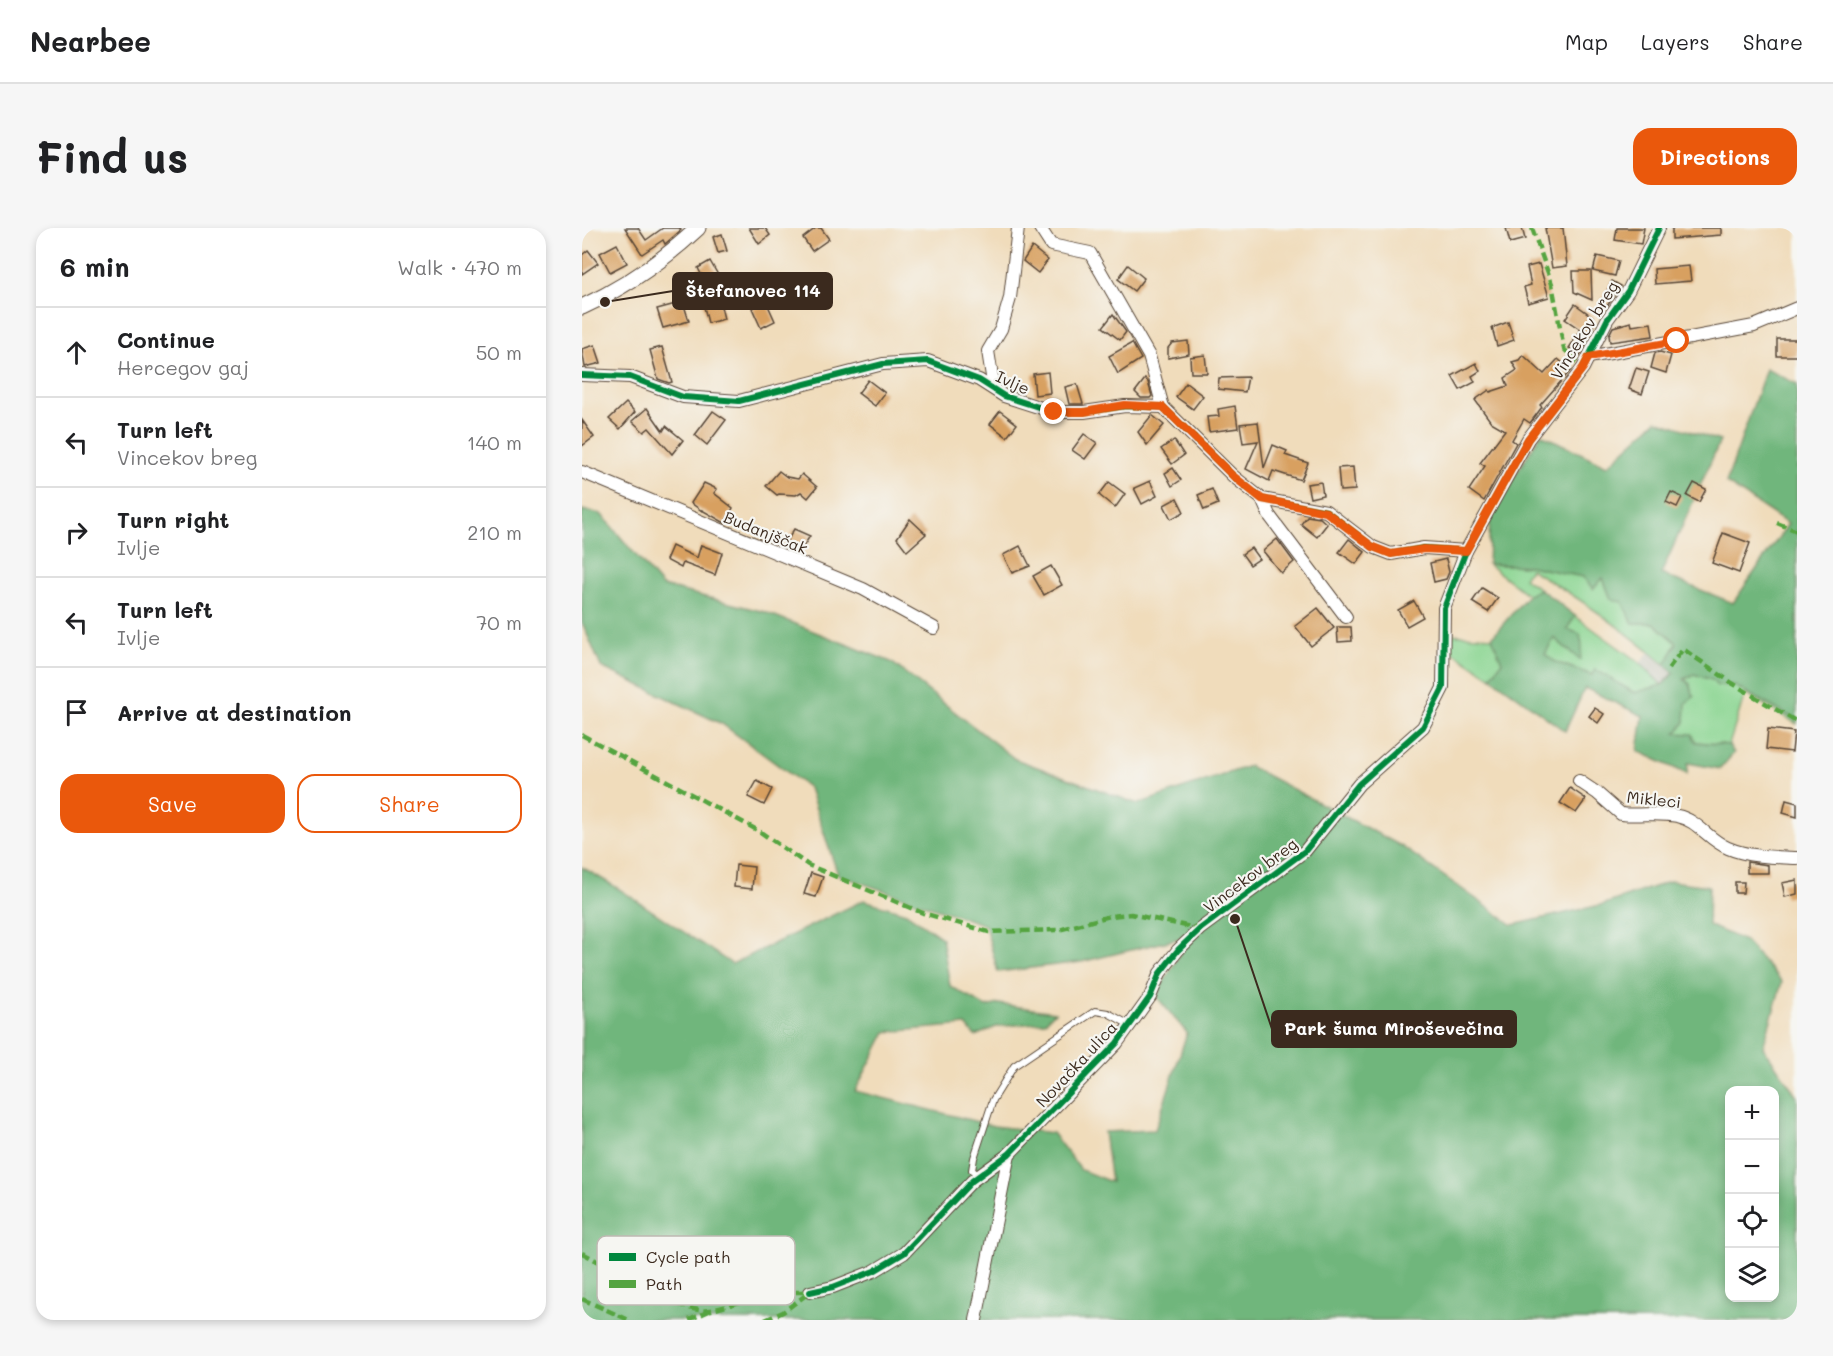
<!DOCTYPE html>
<html lang="en">
<head>
<meta charset="utf-8">
<style>
  body { margin:0; font-family:Mali,sans-serif; background:#f6f6f6; color:#202124 }
  .controls { position:absolute; right:18px; bottom:18px; display:grid; overflow:hidden; border-radius:12px; box-shadow:0 3px 9px #0003 }
  .controls button { width:54px; height:54px; display:grid; place-items:center; padding:0; border:0; border-bottom:2px solid #e0e0e0; background:#fff; color:#202124; font:30px sans-serif }
  .stop { position:absolute; width:18px; height:18px; margin:-14px; border:4px solid #ea580c; border-radius:50%; background:#fff }
  .stop.end { background:#ea580c; border-color:#fff; box-shadow:0 2px 6px #0008 }
  .list { margin:0; padding:0; list-style:none }
  h2 { display:flex; justify-content:space-between; align-items:center; height:78px; margin:0; padding:0 24px; font-size:26px }
  h2 small { font-size:20px; font-weight:400; color:#757577 }
  .list li { display:grid; grid-template-columns:39px 1fr auto; gap:18px; align-items:center; box-sizing:border-box; height:90px; padding:0 24px; border-top:2px solid #e0e0e0 }
  .list b { display:block; font-size:22px; white-space:nowrap }
  .list p { margin:0; font-size:20px; white-space:nowrap; color:#757577 }
  .list em { font-size:20px; font-style:normal; color:#757577 }
  .actions { display:flex; gap:12px; padding:18px 24px }
  .actions a { flex:1; padding:14px 0; border:2px solid #ea580c; border-radius:18px; text-align:center; font-size:21px; color:#ea580c }
  .actions .main { background:#ea580c; color:#fff }
  .icon { flex:none; width:33px; height:33px; fill:none; stroke:currentColor; stroke-width:2; stroke-linecap:round; stroke-linejoin:round }
  .map { position:relative; flex:none; width:1215px; height:1092px; overflow:hidden; border-radius:18px }
  header { display:flex; align-items:center; gap:36px; box-sizing:border-box; height:84px; padding:0 30px; background:#fff; border-bottom:2px solid #e0e0e0 }
  header strong { font-size:28px }
  nav { display:flex; gap:33px; margin-inline-start:auto; font-size:21px }
  .intro { display:flex; align-items:center; justify-content:space-between; box-sizing:border-box; height:144px; padding:0 36px }
  h1 { margin:0; font-size:42px }
  .button { padding:15px 27px; border-radius:18px; background:#ea580c; color:#fff; font-size:21px; font-weight:700 }
  main { display:flex; gap:36px; padding:0 36px }
  aside { flex:1; background:#fff; border-radius:18px; box-shadow:0 3px 9px #0003 }
  .map>svg:first-child { display:block }
</style>
</head>
<body>
<header>
<strong>Nearbee</strong>
<nav><a>Map</a><a>Layers</a><a>Share</a></nav>
</header>
<div class="intro"><h1>Find us</h1><a class="button">Directions</a></div>
<main>
<aside>
<h2>6 min<small>Walk · 470 m</small></h2>
<ul class="list">
<li><svg class="icon" aria-label="ahead" viewBox="0 0 24 24"><path d="M12 20V5M6 11l6-6 6 6"/></svg><div><b>Continue</b><p>Hercegov gaj</p></div><em>50 m</em></li>
<li><svg class="icon" aria-label="left" viewBox="0 0 24 24"><path d="M17 20v-9H6M10 6l-5 5 5 5"/></svg><div><b>Turn left</b><p>Vincekov breg</p></div><em>140 m</em></li>
<li><svg class="icon" aria-label="right" viewBox="0 0 24 24"><path d="M7 20v-9h11M14 6l5 5-5 5"/></svg><div><b>Turn right</b><p>Ivlje</p></div><em>210 m</em></li>
<li><svg class="icon" aria-label="left" viewBox="0 0 24 24"><path d="M17 20v-9H6M10 6l-5 5 5 5"/></svg><div><b>Turn left</b><p>Ivlje</p></div><em>70 m</em></li>
<li><svg class="icon" aria-label="arrive" viewBox="0 0 24 24"><path d="M6 21V4h12l-3 4 3 4H6"/></svg><div><b>Arrive at destination</b></div></li>
</ul>
<div class="actions"><a class="main">Save</a><a>Share</a></div>
</aside>
<div class="map">
<svg width="1215" height="1092" viewBox="0 0 1215 1092">
  <rect width="100%" height="100%" fill="#f6f6f2"/>
  <filter id="ink" filterUnits="userSpaceOnUse"><feTurbulence type="fractalNoise" baseFrequency=".0167" numOctaves="2"/><feDisplacementMap in="SourceGraphic" scale="12" xChannelSelector="R" yChannelSelector="G"/><feConvolveMatrix kernelMatrix="1 2 1 2 8 2 1 2 1" color-interpolation-filters="sRGB"/></filter>
  <filter id="wash" filterUnits="userSpaceOnUse"><feTurbulence type="fractalNoise" baseFrequency=".008" numOctaves="4" result="noise"/><feDisplacementMap in="SourceGraphic" scale="24" xChannelSelector="R" yChannelSelector="G"/><feGaussianBlur stdDeviation="1.35" result="paint"/><feColorMatrix in="noise" values="0 0 0 0 0 0 0 0 0 0 0 0 0 0 0 0 0 1.4 0 .05"/><feComposite in="paint" operator="in"/></filter>
  <g filter="url(#wash)">
    <rect width="100%" height="100%" fill="#f0dcbb"/>
    <path fill="#c6c5b8" d="M1068,423l24,21 -12,13 -22,-22z"/>
    <g fill="#8bd592" stroke="#638058" stroke-width="1.5">
      <path d="M906,336l42,2 54,11 9,11 10,-10 8,21 11,3 11,21h21l23,20 -12,22c-42,-37 -87,-68 -135,-96l-6,9 16,11 -12,6z"/>
      <path d="M993,388l65,47 22,22 -27,8 -40,-23 -3,5 -37,-13 -10,-8 9,-16 26,22 -13,-31z"/>
      <path d="M866,406l44,3 10,25 -11,15 -43,-28z"/>
      <path d="M1112,446l18,6 5,5h16l64,35v4l-52,-30 -16,51 -33,-3 -20,-9 9,-11 -1,-42z"/>
    </g>
    <g fill="#70b67c" stroke="#56704d" stroke-width="1.5" fill-rule="evenodd">
      <path d="M1184,141l31,15v336l-64,-35 -16,1 -5,-6 -18,-6 -10,5 6,5 4,13 -8,6 -1,19 -9,11 16,1 4,8 33,3 5,8 -14,16 -32,-6 -1,11 -49,-23 5,-35 -58,-28 -20,43 -74,-54 11,-15 -10,-25 36,-42 12,-6 35,27 -8,13 13,5 2,12 -2,14 -26,-22 -9,16 10,8 37,13 3,-6 39,24 28,-8 12,-12 -9,-8 12,-22 -23,-20h-21l-11,-21 -11,-3 -8,-21 -10,11 -10,-12 -53,-11 -42,-2 2,-48 51,-82 66,32 50,-46 63,21 -59,133 72,29 55,-79 -62,-41z"/>
      <path d="M0,282l19,4 61,72 103,26 126,50 124,97 123,45 111,-38 152,80 112,79 92,-21 66,-23 38,5 -1,39 37,16 37,41 -19,65 34,49v224h-1215v-453l37,22 113,75 132,-64 42,13 36,25 8,48 36,21 13,-3 56,8 -10,10 -49,5 -21,9 -9,-11 -80,7 -31,59 139,35 58,7 29,37 30,12 -7,-50 51,-2 32,-97 -31,-37 34,-60 -109,26 -83,10 -13,-47 -147,-50 -29,-87 -87,-64 -121,-57 -19,-45zM1148,862h44v208h-44z"/>
    </g>
    <g id="blocks">
      <g fill="#d8a061">
        <path d="M43,0h13l8,12 17,-12h16l2,2 -16,14 -2,-4 -21,14z"/>
        <path d="M167,0h16l5,7 -11,9z"/>
        <path d="M234,0h5l8,11 -17,12 -9,-13z"/>
        <path d="M924,0h16l3,11 -15,4z"/>
        <path d="M963,0h18l4,38 -15,2z"/>
        <path d="M1035,0h27l-3,16 -26,-4z"/>
        <path d="M1090,0h49v7l-49,4z"/>
        <path d="M140,6l5,17 -9,2 -5,-16z"/>
        <path d="M35,16l10,19 -17,9 -10,-19z"/>
        <path d="M450,19l16,13 -10,13 -15,-12z"/>
        <path d="M6,22l10,13 -16,11v-19z"/>
        <path d="M1015,28l22,5 -4,15 -22,-5z"/>
        <path d="M128,33l8,14 -13,7 -7,-14z"/>
        <path d="M957,36l10,33 -21,6 -4,-16 7,-2 -4,-18z"/>
        <path d="M546,37l16,13 -10,13 -16,-12z"/>
        <path d="M1107,38l2,15 -36,3 -1,-15z"/>
        <path d="M991,43h18l1,29 -18,-8z"/>
        <path d="M1030,53l9,5 -14,20 -6,-3z"/>
        <path d="M137,70l5,21 -16,4 -5,-20z"/>
        <path d="M184,73l9,20 -14,7 -9,-20z"/>
        <path d="M101,74l6,19 -26,7 -6,-19z"/>
        <path d="M993,76l18,13v10l-11,17 3,2 -5,9 -11,-7 12,-18 -16,-11z"/>
        <path d="M531,86l13,18 -6,8 -17,-13z"/>
        <path d="M926,94l6,18 -17,6 -5,-18z"/>
        <path d="M1049,94l1,4 19,-3 2,13 -43,6 -1,-7 4,-8z"/>
        <rect x="1195" y="111" width="20" height="17"/>
        <path d="M606,113l1,13 -21,4v-10l4,-5z"/>
        <path d="M550,115l9,16 -23,15 -9,-18z"/>
        <path d="M13,117l6,18 -16,4 -3,-18z"/>
        <path d="M80,119l10,35 -3,1 -11,-4 -8,-29z"/>
        <path d="M1078,124l11,3 -5,18 -15,-5 4,-15z"/>
        <path d="M623,127l2,18h-16l-1,-16z"/>
        <path d="M941,127l21,19 14,-15 13,11 -31,35 2,2 -12,16 -6,-4 -12,21 4,3 -32,58 -15,-11 16,-24 -5,-3 25,-33 -14,-8 -16,-22 14,-10 1,2 18,-6 -3,-8 12,-8 -5,-8 7,-2z"/>
        <path d="M894,135l4,8 -8,5 3,6 -15,8 -8,-14z"/>
        <path d="M1054,140l13,4 -7,22 -13,-5z"/>
        <path d="M466,144l2,21 -15,2 -2,-21z"/>
        <path d="M666,149l-3,15 -27,-3 1,-11z"/>
        <path d="M563,151l3,3 4,14 -2,2h-9l-6,-6z"/>
        <path d="M286,152l17,13 -10,13 -17,-13z"/>
        <path d="M604,155l17,13 -10,13 -17,-12z"/>
        <path d="M495,156l6,20h-14l-4,-17z"/>
        <path d="M44,175l9,9 -15,17 -11,-10z"/>
        <path d="M653,178l3,22 -29,4 -2,-15 12,-1 -1,-7z"/>
        <path d="M65,180l16,23 3,-5 17,14 -11,14 -23,-26 -5,4 -12,-11z"/>
        <path d="M131,183l13,9 -19,25 -12,-10z"/>
        <path d="M418,183l17,13 -10,13 -17,-13z"/>
        <path d="M570,187l12,10 -17,20 -9,-13z"/>
        <path d="M0,192l12,17 -12,9z"/>
        <path d="M676,194l6,46 9,-23 14,6 -2,4 23,8 -7,17 -28,-9 -4,10 -23,-12 12,-28 -15,2 -3,-19z"/>
        <path d="M502,206l13,9 -12,16 -13,-9z"/>
        <path d="M592,212l10,15 -12,9 -11,-15z"/>
        <path d="M771,239l2,23 -15,1 -2,-23z"/>
        <path d="M591,240l8,12 -9,6 -7,-13z"/>
        <path d="M197,243l8,6 11,2 4,-5 15,13 -9,11 -7,-6 -5,3 -17,-1 -2,1 -11,-9z"/>
        <path d="M568,253l7,15 -15,8 -8,-16z"/>
        <path d="M527,254l16,12 -10,14 -16,-13z"/>
        <path d="M739,254l2,13 -13,3 -3,-14z"/>
        <path d="M122,255l13,6 -3,4 19,15 -8,15 -23,-13v1l-11,-8z"/>
        <path d="M1112,255l12,6 -7,13 -12,-6z"/>
        <path d="M630,261l6,15 -14,6 -6,-15z"/>
        <path d="M1089,264l11,5 -5,10 -11,-5z"/>
        <path d="M595,270l7,14 -13,7 -7,-14z"/>
        <path d="M725,288l13,2 7,6 -10,13 -16,-13z"/>
        <path d="M328,291l16,15 -19,17 -10,-13z"/>
        <path d="M212,301l16,7 -11,17 -15,-7z"/>
        <path d="M1141,305l27,10 -11,30 -27,-10z"/>
        <path d="M695,311l17,23 -13,11 -18,-22z"/>
        <path d="M767,311l16,13 -9,12 -17,-12z"/>
        <path d="M119,317l21,8 -7,22 -32,-12 -2,5 -15,-8 6,-14 25,12z"/>
        <path d="M438,318l10,20 -18,7 -9,-18z"/>
        <path d="M669,320l8,11 -9,6 -8,-11z"/>
        <path d="M864,331l3,13 -3,7 -12,3 -4,-19z"/>
        <path d="M469,338l11,19 -18,10 -11,-19z"/>
        <path d="M900,360l16,10 -10,14 -16,-10z"/>
        <path d="M832,373l9,16 -16,9 -9,-16z"/>
        <path d="M736,380l16,20 -23,18 -16,-20z"/>
        <path d="M755,399h14l1,14 -14,1z"/>
        <path d="M1013,480l9,6 -6,9 -9,-7z"/>
        <path d="M1186,501l26,3 -2,20 -26,-3z"/>
        <path d="M175,553l15,8 -8,16 -16,-8z"/>
        <path d="M988,560l16,11 -10,14 -16,-10z"/>
        <path d="M1204,572l11,3v14l-14,-4z"/>
        <path d="M1165,634l21,3v8h-21z"/>
        <path d="M154,637l18,2 -2,22 -18,-2z"/>
        <path d="M229,645l12,4 -7,20 -12,-3z"/>
        <path d="M1215,652v14l-12,3 -3,-14z"/>
        <path d="M1153,654h9l-1,11h-8z"/>
      </g>
    </g>
  </g>
  <g filter="url(#ink)">
    <use href="#blocks" fill-opacity="0" stroke="#564536" stroke-width="1.5"/>
    <g fill="none" stroke-linecap="round" stroke-linejoin="round">
      <g stroke="#564536" stroke-width="8">
        <path id="service" d="M397,948l-7,-6 2,-12 19,-58 21,-34 81,-55 13,2 22,12"/>
      </g>
      <g stroke="#564536" stroke-width="14">
        <g id="minor">
          <path d="M458,0l11,17 39,8 59,103 14,51"/>
          <path d="M1007,129l165,-31 43,-18"/>
          <path d="M0,147l48,2 53,20 56,4 144,-37 45,-3 51,19 25,16 50,16h30l41,-6 38,1 70,69 29,23 64,12 47,36 18,7 33,-6 42,3"/>
          <path d="M412,161l-6,-38 13,-22 9,-31 8,-70"/>
          <path d="M0,244l281,117 71,39"/>
          <path d="M680,271l7,16 77,102"/>
          <path d="M997,553l18,12 24,21c18,2 38,-2 56,2 21,4 31,24 51,32 21,9 46,9 69,10"/>
          <path d="M228,1064l23,-5 41,-16 30,-18 68,-72 37,-27 108,-111 33,-46 10,-24 18,-23 22,-21 105,-78 54,-67 64,-57 20,-39 1,-80 22,-57 62,-112 55,-71 24,-48 21,-29 31,-63"/>
          <path d="M394,1092l33,-166"/>
        </g>
      </g>
      <g stroke="#564536" stroke-width="17">
        <path id="tertiary" d="M0,79c43,-20 82,-47 116,-79"/>
      </g>
      <use href="#service" stroke="#fff" stroke-width="6"/>
      <use href="#minor" stroke="#fff" stroke-width="12"/>
      <use href="#tertiary" stroke="#fff" stroke-width="15"/>
      <g stroke="#54a441" stroke-width="4.5" stroke-dasharray="9 4.5" stroke-linecap="butt">
        <path d="M950,0l20,56 12,65 19,19"/>
        <path d="M1195,295l20,8"/>
        <path d="M1086,441l15,-20 49,34 65,39"/>
        <path d="M0,507l177,96 49,34 115,48 66,19 70,-2 51,-14 21,-2 69,15"/>
        <path d="M0,1025c30,14 97,63 129,57 16,-3 32,-10 49,-14 16,-4 33,-4 50,-4"/>
        <path d="M0,1071l47,21"/>
        <path d="M107,1092l20,-9"/>
        <path d="M183,1092l18,-8 27,-20"/>
      </g>
      <g stroke="#f6f6f2" stroke-width="10">
        <g id="cycleway">
          <path d="M0,147l48,2 53,20 56,4 144,-37 45,-3 51,19 25,16 50,16h30l41,-6 38,1 70,69 29,23 64,12 47,36 18,7 33,-6 42,3"/>
          <path d="M228,1064l23,-5 41,-16 30,-18 68,-72 37,-27 108,-111 33,-46 10,-24 18,-23 22,-21 105,-78 54,-67 64,-57 20,-39 1,-80 22,-57 62,-112 55,-71 24,-48 21,-29 31,-63"/>
        </g>
      </g>
      <use href="#cycleway" stroke="#00873e" stroke-width="6"/>
    </g>
  </g>
  <g fill="none" stroke-linecap="round" stroke-linejoin="round" filter="url(#ink)">
    <path stroke="#ea580c" stroke-width="8" d="M472,184h30l41,-7 38,2 70,69 29,23 64,13 47,35 18,7 33,-5 42,2 62,-112 55,-71 6,-11 88,-16"/>
  </g>
  <g text-anchor="middle" dominant-baseline="central" stroke-width="4.5" stroke-linejoin="round" paint-order="stroke">
    <g font-size="16" fill="#3b2a1e" stroke="#f6f6f2">
      <text transform="translate(1002 102) rotate(-58)">Vincekov breg</text>
      <text transform="translate(431 154) rotate(24)">Ivlje</text>
      <text transform="translate(184 304) rotate(22)">Budanjščak</text>
      <text transform="translate(1072 571) rotate(6)">Mikleci</text>
      <text transform="translate(668 647) rotate(-37)">Vincekov breg</text>
      <text transform="translate(494 836) rotate(-47)">Novačka ulica</text>
    </g>
  </g>
  <rect x="15" y="1008" width="198" height="69" rx="9" fill="#f6f6f2" stroke="#beb9b2" stroke-width="1.5"/>
  <rect x="27" y="1025" width="27" height="8" fill="#00873e"/>
  <rect x="27" y="1052" width="27" height="8" fill="#54a441"/>
  <g font-size="16" fill="#3b2a1e">
    <text x="64" y="1035">Cycle path</text>
    <text x="64" y="1062">Path</text>
  </g>
  <path fill="none" stroke="#3b2a1e" stroke-width="2" d="M23 74L91 63M653 691L690 801"/>
  <g fill="#3b2a1e" stroke="#f6f6f2" stroke-width="2">
    <circle cx="23" cy="74" r="6"/>
    <circle cx="653" cy="691" r="6"/>
  </g>
  <g fill="#3b2a1e" stroke="#3b2a1e" stroke-width="2">
    <rect x="91" y="45" width="159" height="36" rx="6"/>
    <rect x="690" y="783" width="244" height="36" rx="6"/>
  </g>
  <g font-size="18" text-anchor="middle" font-weight="bold" fill="#fff">
    <text x="171" y="69">Štefanovec 114</text>
    <text x="812" y="807">Park šuma Miroševečina</text>
  </g>
</svg>
<div class="controls">
<button>+</button>
<button>−</button>
<button><svg class="icon" aria-label="locate" viewBox="0 0 24 24"><circle cx="12" cy="12" r="6"/><path d="M12 2v4M12 18v4M2 12h4M18 12h4"/></svg></button>
<button><svg class="icon" aria-label="layers" viewBox="0 0 24 24"><path d="M12 4l9 5-9 5-9-5zM3 14l9 5 9-5"/></svg></button>
</div>
<div class="stop" style="left:1095px;top:113px"></div>
<div class="stop end" style="left:472px;top:184px"></div>
</div>
</main>
</body>
</html>
